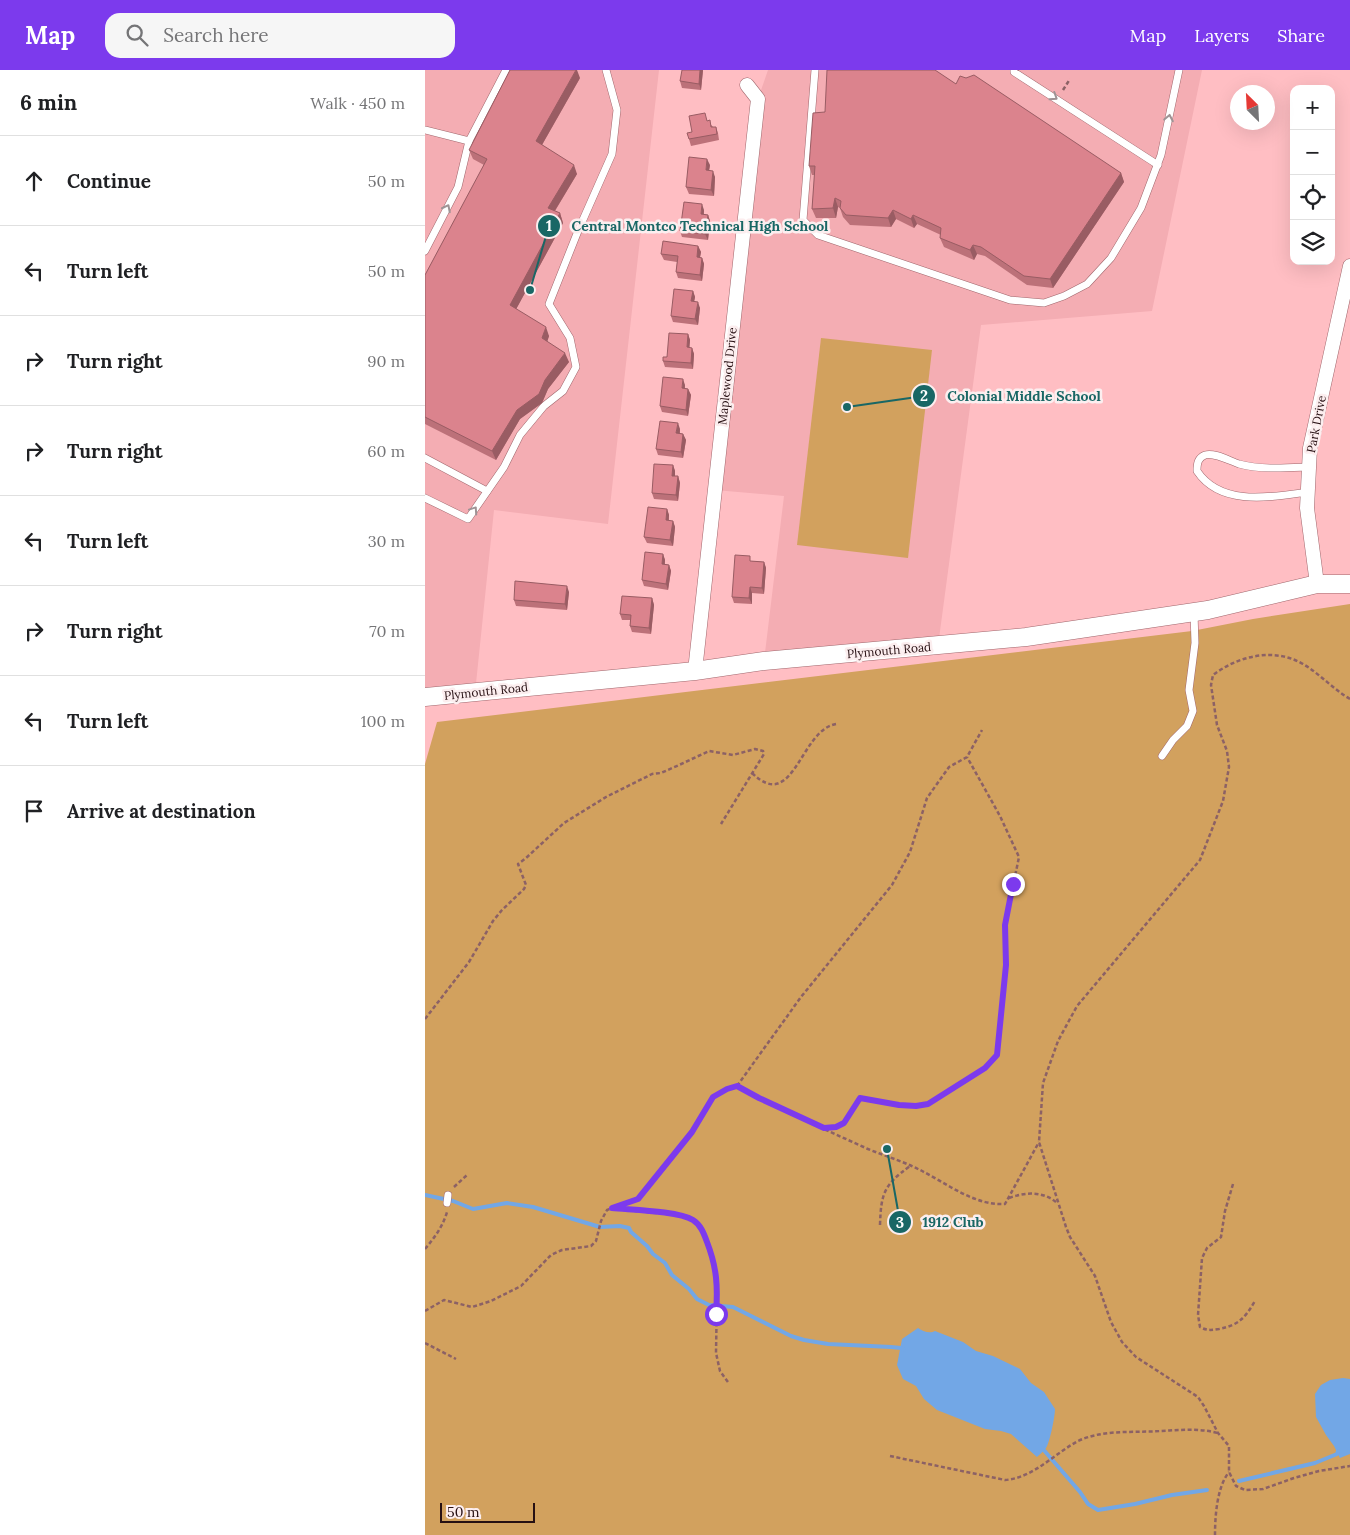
<!DOCTYPE html>
<html lang="en">
<head>
<meta charset="utf-8">
<style>
  body { margin:0; font-family:Lora,serif; background:#f6f6f6; color:#202124 }
  .controls { position:absolute; right:15px; top:15px; display:grid; overflow:hidden; border-radius:10px; box-shadow:0 5px 20px #0002 }
  .controls button { width:45px; height:45px; display:grid; place-items:center; padding:0; border:0; border-bottom:1px solid #e0e0e0; background:#fff; color:#202124; font:25px sans-serif }
  .compass { position:absolute; left:805px; top:15px; width:45px; height:45px; border-radius:50%; background:#fff; box-shadow:0 5px 20px #0002; rotate:336deg }
  .scale { position:absolute; left:15px; bottom:12px; width:95px; box-sizing:border-box; padding-left:5px; border:2px solid #271013; border-top:0; font-size:14px; line-height:18px; white-space:nowrap; color:#271013; -webkit-text-stroke:4px #fceeef; paint-order:stroke }
  .stop { position:absolute; width:15px; height:15px; margin:-11px; border:4px solid #7c3aed; border-radius:50%; background:#fff }
  .stop.end { background:#7c3aed; border-color:#fff; box-shadow:0 1px 5px #0008 }
  .list { margin:0; padding:0; list-style:none }
  h2 { display:flex; justify-content:space-between; align-items:center; height:65px; margin:0; padding:0 20px; font-size:21px }
  h2 small { font-size:16px; font-weight:400; color:#757577 }
  .list li { display:grid; grid-template-columns:32px 1fr auto; gap:15px; align-items:center; box-sizing:border-box; height:90px; padding:0 20px; border-top:1px solid #e0e0e0 }
  .list b { display:block; font-size:19px; white-space:nowrap }
  .list em { font-size:16px; font-style:normal; color:#757577 }
  .icon { flex:none; width:28px; height:28px; fill:none; stroke:currentColor; stroke-width:2; stroke-linecap:round; stroke-linejoin:round }
  .map { position:relative; flex:none; width:925px; height:1465px; overflow:hidden }
  header { display:flex; align-items:center; gap:30px; box-sizing:border-box; height:70px; padding:0 25px; background:#7c3aed; color:#fff }
  header strong { font-size:24px }
  nav { display:flex; gap:28px; margin-inline-start:auto; font-size:18px }
  .search { width:350px; height:45px; background:#f6f6f6; display:flex; align-items:center; gap:12px; box-sizing:border-box; padding:0 18px; border-radius:15px; color:#757577; font-size:19px }
  main { display:flex }
  aside { flex:1; background:#fff }
  .map>svg:first-child { display:block }
</style>
</head>
<body>
<header>
<strong>Map</strong>
<div class="search"><svg class="icon" aria-label="search" viewBox="0 0 24 24"><circle cx="10" cy="10" r="6"/><path d="M15 15l6 6"/></svg>Search here</div>
<nav><a>Map</a><a>Layers</a><a>Share</a></nav>
</header>
<main>
<aside>
<h2>6 min<small>Walk · 450 m</small></h2>
<ul class="list">
<li><svg class="icon" aria-label="ahead" viewBox="0 0 24 24"><path d="M12 20V5M6 11l6-6 6 6"/></svg><div><b>Continue</b></div><em>50 m</em></li>
<li><svg class="icon" aria-label="left" viewBox="0 0 24 24"><path d="M17 20v-9H6M10 6l-5 5 5 5"/></svg><div><b>Turn left</b></div><em>50 m</em></li>
<li><svg class="icon" aria-label="right" viewBox="0 0 24 24"><path d="M7 20v-9h11M14 6l5 5-5 5"/></svg><div><b>Turn right</b></div><em>90 m</em></li>
<li><svg class="icon" aria-label="right" viewBox="0 0 24 24"><path d="M7 20v-9h11M14 6l5 5-5 5"/></svg><div><b>Turn right</b></div><em>60 m</em></li>
<li><svg class="icon" aria-label="left" viewBox="0 0 24 24"><path d="M17 20v-9H6M10 6l-5 5 5 5"/></svg><div><b>Turn left</b></div><em>30 m</em></li>
<li><svg class="icon" aria-label="right" viewBox="0 0 24 24"><path d="M7 20v-9h11M14 6l5 5-5 5"/></svg><div><b>Turn right</b></div><em>70 m</em></li>
<li><svg class="icon" aria-label="left" viewBox="0 0 24 24"><path d="M17 20v-9H6M10 6l-5 5 5 5"/></svg><div><b>Turn left</b></div><em>100 m</em></li>
<li><svg class="icon" aria-label="arrive" viewBox="0 0 24 24"><path d="M6 21V4h12l-3 4 3 4H6"/></svg><div><b>Arrive at destination</b></div></li>
</ul>
</aside>
<div class="map">
<svg width="925" height="1465" viewBox="0 0 925 1465">
  <rect width="100%" height="100%" fill="#ffbec3"/>
  <g fill="#f4adb3">
    <path d="M0,0h234l-51,454 -114,-14 -19,183 -50,4z"/>
    <path d="M343,0h434l-50,241 -171,14 -43,321 -174,15 20,-165 -69,-6 43,-391z"/>
  </g>
  <g fill="#d2a15e">
    <path d="M396,268l111,12 -24,208 -111,-13z"/>
    <path d="M925,534v931h-925v-771l12,-42 755,-91 61,-12z"/>
  </g>
  <g fill="#72a7e6">
    <path d="M493,1258c4,3 12,6 17,3l28,11 13,9 17,5 27,13 11,14 13,9 11,17c0,7 -5,33 -9,39 -2,3 -6,6 -9,9l-26,-23 -10,-3 -16,-2 -48,-19 -13,-11 -8,-13 -13,-7 -6,-14 5,-26z"/>
    <path d="M918,1308l7,1v75l-10,4 -6,-12 -8,-11 -10,-18 -1,-23 6,-9 9,-5z"/>
  </g>
  <g fill="none" stroke-linecap="round" stroke-linejoin="round">
    <g stroke="#72a7e6" stroke-width="4">
      <path d="M0,1125l28,6 20,8 34,-6 26,4 67,20 20,-1 9,2 2,4 16,14 6,8 12,9 7,12 17,14 8,10 12,6 24,2 58,29 13,4 24,4 63,3 10,1 3,2"/>
      <path d="M617,1378l38,44 8,12 10,6 37,-6 37,-9 35,-5"/>
      <path d="M814,1411l76,-18 22,-9 1,-3"/>
    </g>
    <g stroke="#a0666c" stroke-width="8">
      <g id="service">
        <path d="M390,0l-12,150 15,15 192,65 34,3 20,-7 23,-12 24,-26 30,-50 20,-53 18,-85"/>
        <path d="M589,0v2l144,93"/>
        <path d="M0,60l44,11 37,-71"/>
        <path d="M0,181l33,-64 11,-46"/>
        <path d="M0,388l62,33"/>
        <path d="M883,422c-37,5 -87,15 -111,-21 0,-8 1,-13 8,-16 9,-3 25,6 34,9 23,6 47,4 70,3"/>
        <path d="M0,428l43,21 36,-52 16,-32 24,-29 19,-15 13,-24 -6,-29 -21,-34 29,-73 34,-77 5,-44 -11,-40"/>
        <path d="M737,686l11,-16 14,-14 6,-15 -4,-21 6,-47 -1,-30"/>
        <path d="M22,1133l1,-8"/>
      </g>
    </g>
    <g stroke="#a0666c" stroke-width="15">
      <g id="minor">
        <path d="M892,514l-10,-76 3,-60 40,-182"/>
        <path d="M270,601l63,-572 -11,-14"/>
      </g>
    </g>
    <g stroke="#a0666c" stroke-width="19">
      <path id="tertiary" d="M0,627l270,-26 69,-10 262,-24 182,-27 109,-26h33"/>
    </g>
    <g stroke="#8c6165" stroke-width="2.5" stroke-dasharray="4 2.5" stroke-linecap="butt">
      <path d="M638,20l7,-11"/>
      <path d="M925,629c-17,-10 -30,-25 -47,-35 -29,-17 -65,-8 -90,11l-2,10 6,40 10,26 2,16 -6,34 -23,59 -123,146 -19,35 -15,42 -4,59 27,85 4,10 25,39 16,46 11,20 14,15 62,40 6,9 14,27 11,13v26l7,14 9,4 18,-1 31,-11 25,-7 31,-5"/>
      <path d="M327,703c42,41 48,-43 84,-49"/>
      <path d="M0,949l44,-57 24,-41 9,-11 22,-21 2,-4 -8,-21 8,-6 38,-35 42,-26 46,-23 9,-1 18,-8 30,-14 24,4 22,-6 8,2 1,3 -43,70"/>
      <path d="M312,1016l64,-89 91,-112 18,-33 17,-54 22,-31 18,-10 15,-27"/>
      <path d="M401,1058c22,-2 23,-14 34,-30l39,7 17,1 12,-2 58,-36 11,-13 9,-90 -1,-40 14,-68 -19,-41 -33,-59"/>
      <path d="M808,1114l-8,27 -4,26 -14,11 -5,10 -4,57 2,12c7,4 12,3 19,2 20,-4 26,-11 36,-28"/>
      <path d="M29,1117l13,-12"/>
      <path d="M584,1128c16,-6 33,-7 47,4"/>
      <path d="M189,1139l63,6 14,4 7,5 5,8 13,38 1,24 -1,59 4,18 8,11"/>
      <path d="M455,1155c1,-32 4,-40 30,-59"/>
      <path d="M0,1179c10,-12 18,-23 22,-37"/>
      <path d="M0,1241l19,-11 28,7 19,-6 30,-15 30,-31 11,-5 29,-4 5,-5 5,-20 6,-11 31,-11 54,-67 21,-35 14,-8 10,-3c43,24 87,43 131,63 17,7 34,12 50,20 27,13 56,37 87,35l34,-62"/>
      <path d="M0,1273l31,16"/>
      <path d="M465,1386l115,24c28,-2 49,-26 73,-39 26,-12 55,-8 83,-10 19,-1 38,-3 57,2"/>
      <path d="M790,1465c0,-19 2,-48 14,-63"/>
    </g>
    <use href="#service" stroke="#fff" stroke-width="7"/>
    <use href="#minor" stroke="#fff" stroke-width="14"/>
    <use href="#tertiary" stroke="#fff" stroke-width="18"/>
  </g>
  <g fill="#bc7179">
    <path d="M278,0l-2,20 -19,-2 -2,-7z"/>
    <path d="M155,8l-38,67 35,29 -22,37 5,2 3,10 -47,86 33,27 -2,6 22,20 -21,27 -6,14 -22,16 -24,41 -71,-36v-149l59,-110 -11,-6 -4,-9z"/>
    <path d="M531,14l165,89 3,9 -71,106 -26,-3 -42,-29 -8,-2 -3,6 -30,-13 -4,-9 1,-3 -24,-11 -3,4 -18,-9 -5,8 -41,-2 -7,-8 -3,-9 -2,-1 -2,11h-20l-4,-9 3,-34h-3l-3,-9 16,-54z"/>
    <path d="M283,51l5,6h3l2,6 1,7 -28,6 -2,-7 3,-7z"/>
    <path d="M285,95l-1,6 6,6 -1,19 -25,-2 -3,-7z"/>
    <path d="M279,140v4l4,1 2,6 -2,19 -26,-3 -2,-6z"/>
    <path d="M273,176l3,6 -1,5 2,1 2,6 -2,17 -24,-3 -2,-6 1,-10 -13,-2 -3,-6z"/>
    <path d="M268,221l2,6 -1,5 6,6 -2,17 -25,-3 -2,-6z"/>
    <path d="M263,264l2,6 -1,8h3l2,6 -1,15 -28,-2 -2,-6z"/>
    <path d="M260,315v3l3,1 3,6 -3,21 -26,-4 -2,-6z"/>
    <path d="M255,359v4l3,1 3,6 -3,18 -25,-3 -2,-6z"/>
    <path d="M248,395l2,6v5h3l2,7 -2,18 -24,-2 -2,-6z"/>
    <path d="M242,439l2,6v6h4l2,6 -2,19 -26,-3 -3,-6z"/>
    <path d="M238,484l2,6v4l4,1 2,6 -3,19 -24,-4 -2,-6z"/>
    <path d="M327,491l12,1 2,6 -2,26 -12,-1v11l-18,-1 -2,-6z"/>
    <path d="M144,522l-2,18 -51,-4 -2,-6z"/>
    <path d="M227,528l2,7 -3,29 -19,-2 -2,-6v-6h-8l-2,-6z"/>
  </g>
  <g fill="#995c63">
    <path d="M151,0h1l3,8 -41,72 -3,-9z"/>
    <path d="M275,0h3l-2,20 -2,-6z"/>
    <path d="M282,89l3,6 -2,11 -2,-6z"/>
    <path d="M149,95l3,9 -26,43 -3,-9z"/>
    <path d="M288,101l2,6 -1,19 -3,-6z"/>
    <path d="M696,103l3,9 -71,106 -3,-9z"/>
    <path d="M410,128l3,9 -2,11 -3,-10z"/>
    <path d="M277,134l2,6 -1,10 -2,-6z"/>
    <path d="M468,140l3,9 -5,8 -3,-9z"/>
    <path d="M135,143l3,10 -50,92 -3,-10z"/>
    <path d="M283,145l2,6 -2,19 -3,-6z"/>
    <path d="M488,145l4,9 -3,4 -3,-9z"/>
    <path d="M548,175l4,9 -3,6 -4,-10z"/>
    <path d="M273,176l3,6 -2,11 -2,-6z"/>
    <path d="M277,188l2,6 -2,17 -2,-6z"/>
    <path d="M268,221l2,6 -2,10 -2,-6z"/>
    <path d="M273,232l2,6 -2,17 -3,-6z"/>
    <path d="M121,257l3,9 -4,12 -3,-10z"/>
    <path d="M263,264l2,6 -1,14 -2,-7z"/>
    <path d="M267,278l2,6 -1,15 -2,-6z"/>
    <path d="M140,283l4,9 -21,27 -6,14 -22,16 -24,41 -4,-9 25,-41 28,-30z"/>
    <path d="M258,309l2,6 -1,9 -2,-6z"/>
    <path d="M263,319l3,6 -3,21 -2,-6z"/>
    <path d="M253,353l2,6 -1,10 -3,-6z"/>
    <path d="M258,364l3,6 -3,18 -2,-6z"/>
    <path d="M248,395l2,6v11l-3,-6z"/>
    <path d="M253,406l2,7 -2,18 -2,-6z"/>
    <path d="M242,439l2,6 -1,11 -2,-6z"/>
    <path d="M248,451l2,6 -2,19 -3,-6z"/>
    <path d="M238,484l2,6 -1,10 -2,-6z"/>
    <path d="M339,492l2,6 -2,26 -2,-6z"/>
    <path d="M244,495l2,6 -3,19 -2,-6z"/>
    <path d="M142,516l2,6 -2,18 -2,-6z"/>
    <path d="M325,517l2,6v11l-3,-6z"/>
    <path d="M227,528l2,7 -3,29 -2,-6z"/>
  </g>
  <g fill="#db838d" stroke="#995c63">
    <path d="M85,0h66l-40,71 38,24 -26,43 12,5 -50,92 36,22 -4,11 23,15 -20,27 -6,14 -22,16 -25,41 -67,-34v-142l62,-116 -18,-9z"/>
    <path d="M257,0h18l-1,14 -19,-3z"/>
    <path d="M402,0h108l21,14 4,-8 6,2 8,-3 147,98 -71,106 -26,-3 -43,-29 -8,-2 -3,5 -30,-12 1,-10 -28,-13 -2,4 -18,-9 -5,8 -42,-3 -6,-7 1,-7 -6,-3 -2,10 -21,1 3,-43h-6l4,-53 12,-1z"/>
    <path d="M280,43l2,8 3,-1 1,7h5l1,7 -28,5 -2,-6 5,-1 -3,-16z"/>
    <path d="M264,87l18,2 -1,11 7,1 -2,19 -25,-3z"/>
    <path d="M259,132l18,2 -1,10 7,1 -3,19 -25,-3z"/>
    <path d="M238,171l35,5 -1,11 5,1 -2,17 -24,-3 2,-16 -17,-2z"/>
    <path d="M249,219l19,2 -2,10 7,1 -3,17 -24,-3z"/>
    <path d="M244,263l19,1 -1,13 5,1 -1,15 -28,-2v-4h4z"/>
    <path d="M238,307l20,2 -1,9 6,1 -2,21 -26,-4z"/>
    <path d="M235,351l18,2 -2,10 7,1 -2,18 -25,-3z"/>
    <path d="M229,394l19,1 -1,11h6l-2,19 -24,-2z"/>
    <path d="M223,437l19,2 -1,11 7,1 -3,19 -26,-3z"/>
    <path d="M220,482l18,2 -1,10 7,1 -3,19 -24,-4z"/>
    <path d="M310,485l15,1v5l14,1 -2,26 -12,-1 -1,11 -17,-1z"/>
    <path d="M90,511l52,5 -2,18 -51,-4z"/>
    <path d="M197,526l30,2 -3,30 -19,-2 1,-11 -11,-1z"/>
  </g>
  <defs><path id="oneway-chevron" d="M-2-3.5L2.5 0L-2 3.5" fill="none" stroke-width="1.6" stroke-linecap="round" stroke-linejoin="round" transform="scale(1.25)"/></defs>
  <g stroke="#9e9395">
    <use href="#oneway-chevron" transform="translate(629 27) rotate(33)"/>
    <use href="#oneway-chevron" transform="translate(744 48) rotate(-79)"/>
    <use href="#oneway-chevron" transform="translate(22 138) rotate(-63)"/>
    <use href="#oneway-chevron" transform="translate(49 440) rotate(-56)"/>
  </g>
  <g fill="none" stroke-linecap="round" stroke-linejoin="round">
    <path stroke="#7c3aed" stroke-width="6" d="M291,1244c2,-27 1,-46 -9,-72 -3,-8 -6,-17 -14,-22 -15,-9 -61,-10 -81,-12l26,-9 54,-67 21,-35 14,-8 10,-3 22,12 65,30 12,-1 8,-4 16,-25 39,7 17,1 12,-2 57,-36 12,-13 9,-90 -1,-40 8,-41"/>
  </g>
  <g text-anchor="middle" dominant-baseline="central" stroke-width="5" stroke-linejoin="round" paint-order="stroke">
    <g font-size="12" fill="#271013" stroke="#fceeef">
      <text transform="translate(302 306) rotate(-84)">Maplewood Drive</text>
      <text transform="translate(891 354) rotate(-79)">Park Drive</text>
      <text transform="translate(464 580) rotate(-5)">Plymouth Road</text>
      <text transform="translate(61 621) rotate(-6)">Plymouth Road</text>
    </g>
  </g>
  <path fill="none" stroke="#196765" stroke-width="2" d="M105 220L124 156M422 337L499 326M462 1079L475 1152"/>
  <g fill="#196765" stroke="#fceeef" stroke-width="2">
    <circle cx="105" cy="220" r="5"/>
    <circle cx="422" cy="337" r="5"/>
    <circle cx="462" cy="1079" r="5"/>
    <circle cx="124" cy="156" r="12"/>
    <circle cx="499" cy="326" r="12"/>
    <circle cx="475" cy="1152" r="12"/>
  </g>
  <g font-size="15" text-anchor="middle" font-weight="bold" fill="#fff">
    <text x="124" y="161">1</text>
    <text x="499" y="331">2</text>
    <text x="475" y="1158">3</text>
  </g>
  <g font-size="14" text-anchor="middle" font-weight="bold" fill="#196765" stroke="#fceeef" stroke-width="5" stroke-linejoin="round" paint-order="stroke">
    <text x="275" y="161">Central Montco Technical High School</text>
    <text x="599" y="331">Colonial Middle School</text>
    <text x="528" y="1157">1912 Club</text>
  </g>
</svg>
<div class="controls">
<button>+</button>
<button>−</button>
<button><svg class="icon" aria-label="locate" viewBox="0 0 24 24"><circle cx="12" cy="12" r="6"/><path d="M12 2v4M12 18v4M2 12h4M18 12h4"/></svg></button>
<button><svg class="icon" aria-label="layers" viewBox="0 0 24 24"><path d="M12 4l9 5-9 5-9-5zM3 14l9 5 9-5"/></svg></button>
</div>
<svg class="compass" viewBox="-18 -18 36 36"><path d="M0-13l5 13h-10z" fill="#e53935"/><path d="M0 13l5-13h-10z" fill="#757577"/></svg>
<div class="scale">50 m</div>
<div class="stop" style="left:291px;top:1244px"></div>
<div class="stop end" style="left:588px;top:814px"></div>
</div>
</main>
</body>
</html>
